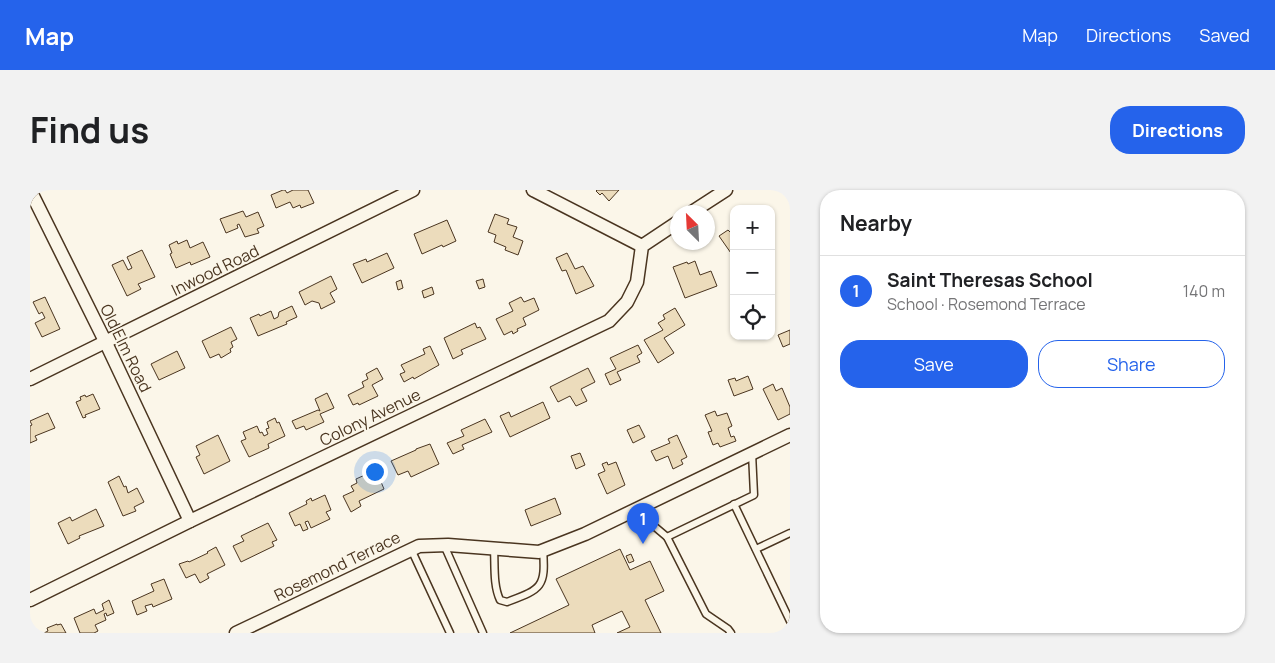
<!DOCTYPE html>
<html lang="en">
<head>
<meta charset="utf-8">
<style>
  body { margin:0; font-family:Manrope,sans-serif; background:#f2f2f2; color:#202124 }
  .controls { position:absolute; right:15px; top:15px; display:grid; overflow:hidden; border-radius:10px; box-shadow:0 1px 4px #0004 }
  .controls button { width:45px; height:45px; display:grid; place-items:center; padding:0; border:0; border-bottom:1px solid #e0e0e0; background:#fff; color:#202124; font:25px sans-serif }
  .compass { position:absolute; left:640px; top:15px; width:45px; height:45px; border-radius:50%; background:#fff; box-shadow:0 1px 4px #0004; rotate:336deg }
  .you { position:absolute; left:344px; top:281px; width:18px; height:18px; margin:-12px; border:4px solid #fff; border-radius:50%; background:#1a73e8; box-shadow:0 0 0 8px #1a73e833 }
  .badge { display:grid; place-items:center; width:32px; height:32px; border-radius:50%; background:#2563eb; color:#fff; font-size:16px; font-weight:700 }
  .pin { position:absolute; translate:-50% -41px; filter:drop-shadow(0 1px 2px #0008) }
  .pin::after { content:''; position:absolute; top:26px; width:18px; height:15px; background:inherit; clip-path:polygon(0 0,100% 0,50% 100%) }
  .list { margin:0; padding:0; list-style:none }
  h2 { display:flex; justify-content:space-between; align-items:center; height:65px; margin:0; padding:0 20px; font-size:21px }
  h2 small { font-size:16px; font-weight:400; color:#757577 }
  .list li { display:grid; grid-template-columns:32px 1fr auto; gap:15px; align-items:center; box-sizing:border-box; height:70px; padding:0 20px; border-top:1px solid #e0e0e0 }
  .list b { display:block; font-size:19px; white-space:nowrap }
  .list p { margin:0; font-size:16px; white-space:nowrap; color:#757577 }
  .list em { font-size:16px; font-style:normal; color:#757577 }
  .actions { display:flex; gap:10px; padding:15px 20px }
  .actions a { flex:1; padding:11px 0; border:1px solid #2563eb; border-radius:20px; text-align:center; font-size:18px; color:#2563eb }
  .actions .main { background:#2563eb; color:#fff }
  .icon { flex:none; width:28px; height:28px; fill:none; stroke:currentColor; stroke-width:2; stroke-linecap:round; stroke-linejoin:round }
  .map { position:relative; flex:none; width:760px; height:443px; overflow:hidden; border-radius:20px }
  header { display:flex; align-items:center; gap:30px; box-sizing:border-box; height:70px; padding:0 25px; background:#2563eb; color:#fff }
  header strong { font-size:24px }
  nav { display:flex; gap:28px; margin-inline-start:auto; font-size:18px }
  .intro { display:flex; align-items:center; justify-content:space-between; box-sizing:border-box; height:120px; padding:0 30px }
  h1 { margin:0; font-size:35px }
  .button { padding:12px 22px; border-radius:20px; background:#2563eb; color:#fff; font-size:18px; font-weight:700 }
  main { display:flex; gap:30px; padding:0 30px }
  aside { flex:1; background:#fff; border-radius:20px; box-shadow:0 1px 4px #0004 }
  .map>svg:first-child { display:block }
</style>
</head>
<body>
<header>
<strong>Map</strong>
<nav><a>Map</a><a>Directions</a><a>Saved</a></nav>
</header>
<div class="intro"><h1>Find us</h1><a class="button">Directions</a></div>
<main>
<div class="map">
<svg width="760" height="443" viewBox="0 0 760 443">
  <rect width="100%" height="100%" fill="#fbf6e9"/>
  <g fill="#ecdcbc" stroke="#4a3520">
    <path d="M253,0h2l2,3 6,-3h15l6,13 -13,5 -1,-3 -7,3 -3,-6 -14,6 -5,-13z"/>
    <path d="M567,0h22l-10,11 -7,-8 -2,2 -4,-4z"/>
    <path d="M213,21l3,6 12,-5 6,14 -7,3 2,4 -14,4 -6,-13 -2,1 1,3 -12,5 -6,-14z"/>
    <path d="M465,24l14,5 -2,5 10,3 -4,10 10,4 -5,14 -13,-5 1,-3 -12,-5 2,-7 -8,-3z"/>
    <path d="M417,30l9,21 -13,6 -1,-2 -20,9 -8,-20z"/>
    <path d="M698,40l3,3 3,-2 -1,25 -14,-20z"/>
    <path d="M157,50l3,8 13,-6 7,15 -19,8 -1,-3 -14,6 -6,-14 2,-1 -3,-8 8,-4 1,3z"/>
    <path d="M112,60l13,27 -17,7 3,5 -14,7 -15,-31 11,-5 5,10 4,-2 -5,-11z"/>
    <path d="M357,63l7,15 -32,15 -9,-19 13,-5 1,3z"/>
    <path d="M537,63l8,16 8,-3 11,20 -18,8 -10,-24 -4,1 -6,-13z"/>
    <path d="M665,71l5,14 11,-4 6,15 -32,12 -12,-31 14,-5 1,2z"/>
    <path d="M301,86l6,13 -7,4 5,9 -14,7 -2,-6 -7,-2 -7,4 -6,-13z"/>
    <path d="M453,89l2,8 -6,2 -3,-8z"/>
    <path d="M371,90l2,8 -5,2 -2,-8z"/>
    <path d="M402,97l2,7 -10,4 -2,-7z"/>
    <path d="M15,107l15,32 -18,8 -7,-14 10,-5 -3,-6 -3,2 -6,-12z"/>
    <path d="M491,107l3,5 10,-4 5,12 -16,8 3,7 -9,4 1,2 -5,3 -1,-3 -8,4 -8,-16 17,-8 -4,-8z"/>
    <path d="M262,116l5,11 -11,5 1,2 -29,12 -8,-18 9,-4 1,2 11,-5 3,8 4,-2 1,-5z"/>
    <path d="M645,118l10,17 -21,13 10,15 -16,10 -14,-23 19,-10 -5,-7 7,-4 -2,-4z"/>
    <path d="M445,133l2,5 3,-1 6,12 -25,11 2,4 -10,5 -9,-21z"/>
    <path d="M201,137l6,12 -6,3 2,5 -3,2 1,3 -10,6 -2,-4 -9,4 -8,-17z"/>
    <path d="M760,140v14l-7,3 -5,-12z"/>
    <path d="M608,155l4,8 -5,3 3,6 -23,10 4,8 -11,5 -5,-11 11,-5 -6,-11z"/>
    <path d="M400,156l9,19 -25,14 -1,-2 -9,5 -4,-8 5,-2 -4,-7 24,-11 -2,-5z"/>
    <path d="M147,161l8,17 -26,12 -8,-16z"/>
    <path d="M347,178l6,11 -11,6 6,11 -19,9 -1,-2 -5,2 -5,-10 16,-8 -2,-5 6,-3 -2,-5z"/>
    <path d="M558,178l7,14 -14,7 6,12 -11,5 -6,-10 -12,6 -8,-15z"/>
    <path d="M718,186l5,13 -19,7 -6,-16 7,-2 1,3z"/>
    <path d="M743,194l3,7 6,-3 8,19v7l-12,6 -15,-31z"/>
    <path d="M297,203l7,15 -14,6 4,8 -18,8 -2,-4 -8,3 -4,-8 26,-11 2,1 -5,-12z"/>
    <path d="M63,204l7,15 -15,6 1,2 -3,1 -7,-16 5,-2 -1,-3 5,-2 1,2z"/>
    <path d="M513,212l7,16 -40,19 -10,-21 9,-4 2,5z"/>
    <path d="M685,221l2,5 10,-3 5,13 -4,2 3,9 3,-1 2,5 -16,6 -2,-4 -5,2 -5,-13 4,-1 -7,-16z"/>
    <path d="M18,223l7,15 -20,8 2,4 -7,3v-17l2,-1 -2,-4z"/>
    <path d="M245,228l2,5 2,-1 6,14 -17,8 1,4 -20,9 -8,-16 5,-2 -3,-7 14,-6 3,7 2,-1 2,4 4,-2 -2,-5 3,-1 -2,-6z"/>
    <path d="M455,229l7,13 -30,13 2,4 -11,5 -6,-11 17,-7 -3,-6z"/>
    <path d="M609,235l6,12 -12,6 -6,-13z"/>
    <path d="M188,245l12,26 -26,13 -8,-17 4,-2 -4,-9z"/>
    <path d="M647,245l10,22 -6,3 2,4 -10,5 -5,-13 -12,5 -5,-10 19,-8 -2,-4z"/>
    <path d="M400,254l9,20 -28,13 -3,-6 -10,4 -7,-14 25,-11v-1z"/>
    <path d="M550,263l5,12 -9,4 -5,-13z"/>
    <path d="M577,272l1,3 8,-3 9,23 -18,9 -9,-20 7,-3 -3,-7z"/>
    <path d="M346,280l8,19 -25,12 2,5 -10,6 -8,-16 11,-5 -3,-5 6,-3 -1,-4z"/>
    <path d="M89,286l5,11 2,-1 2,7 9,-5 7,14 -10,5 2,4 -13,5 -15,-34z"/>
    <path d="M295,305l6,15 -5,2 4,7 -19,9 -3,-7 -3,1 3,7 -5,2 -3,-7 -5,2 -6,-13 18,-9 -1,-3 5,-3 1,3z"/>
    <path d="M525,308l6,16 -30,12 -6,-16z"/>
    <path d="M66,319l8,17 -25,10 1,2 -12,6 -10,-21 12,-6 2,4z"/>
    <path d="M238,333l9,17 -5,2 2,4 -33,16 -8,-16 11,-5 -3,-5z"/>
    <path d="M186,357l9,18 -18,9 2,4 -9,5 -5,-9 -9,4 -7,-14 9,-3 1,1 19,-9 -1,-1z"/>
    <path d="M590,359l10,21 20,-9 14,30 -19,9 16,33h-44l13,-6 -8,-16 -30,14 3,8h-85l59,-28 -13,-26z"/>
    <path d="M601,364l3,7 -5,2 -3,-7z"/>
    <path d="M134,389l8,20 -19,8 -1,-3 -7,2 2,5 -10,4 -5,-14 22,-10 -3,-7z"/>
    <path d="M79,410l5,13 -7,3 -1,-3 -2,1 2,6 -11,5 3,6 -4,2h-14l-6,-15 20,-9 2,5 8,-4 -2,-6z"/>
    <path d="M27,434v1l4,-1 5,9h-22l4,-2 -1,-3z"/>
  </g>
  <g fill="none" stroke-linecap="round" stroke-linejoin="round">
    <g stroke="#4a3520" stroke-width="9">
      <g id="lane">
        <path d="M704,314l56,117"/>
        <path d="M605,320l32,27 39,77 22,15 3,4"/>
        <path d="M637,347l87,-42 -2,-42"/>
        <path d="M414,355l39,88"/>
        <path d="M381,359l39,84"/>
        <path d="M464,359c1,16 -1,36 6,51l7,2c34,-13 39,-14 36,-52"/>
        <path d="M726,359l34,-16"/>
      </g>
    </g>
    <g stroke="#4a3520" stroke-width="15">
      <g id="street">
        <path d="M0,0l76,153 84,178"/>
        <path d="M503,0l109,56"/>
        <path d="M662,22l34,-22"/>
        <path d="M0,189l383,-189"/>
        <path d="M0,410l160,-79 419,-200 18,-19 10,-20 5,-36 36,-24"/>
        <path d="M206,443l183,-87 29,-1 91,7 46,-18 205,-99"/>
      </g>
    </g>
    <use href="#lane" stroke="#fbf6e9" stroke-width="6"/>
    <use href="#street" stroke="#fbf6e9" stroke-width="12"/>
  </g>
  <g text-anchor="middle" dominant-baseline="central" stroke-width="4" stroke-linejoin="round" paint-order="stroke">
    <g font-size="16" fill="#4a3520" stroke="#fbf6e9">
      <text transform="translate(185 80) rotate(-26)">Inwood Road</text>
      <text transform="translate(96 158) rotate(64)">Old Elm Road</text>
      <text transform="translate(340 227) rotate(-26)">Colony Avenue</text>
      <text transform="translate(307 376) rotate(-26)">Rosemond Terrace</text>
    </g>
  </g>
</svg>
<div class="controls">
<button>+</button>
<button>−</button>
<button><svg class="icon" aria-label="locate" viewBox="0 0 24 24"><circle cx="12" cy="12" r="6"/><path d="M12 2v4M12 18v4M2 12h4M18 12h4"/></svg></button>
</div>
<svg class="compass" viewBox="-18 -18 36 36"><path d="M0-13l5 13h-10z" fill="#e53935"/><path d="M0 13l5-13h-10z" fill="#757577"/></svg>
<div class="you"></div>
<div class="pin badge" style="left:613px;top:354px">1</div>
</div>
<aside>
<h2>Nearby<small></small></h2>
<ul class="list">
<li><span class="badge">1</span><div><b>Saint Theresas School</b><p>School · Rosemond Terrace</p></div><em>140 m</em></li>
</ul>
<div class="actions"><a class="main">Save</a><a>Share</a></div>
</aside>
</main>
</body>
</html>
